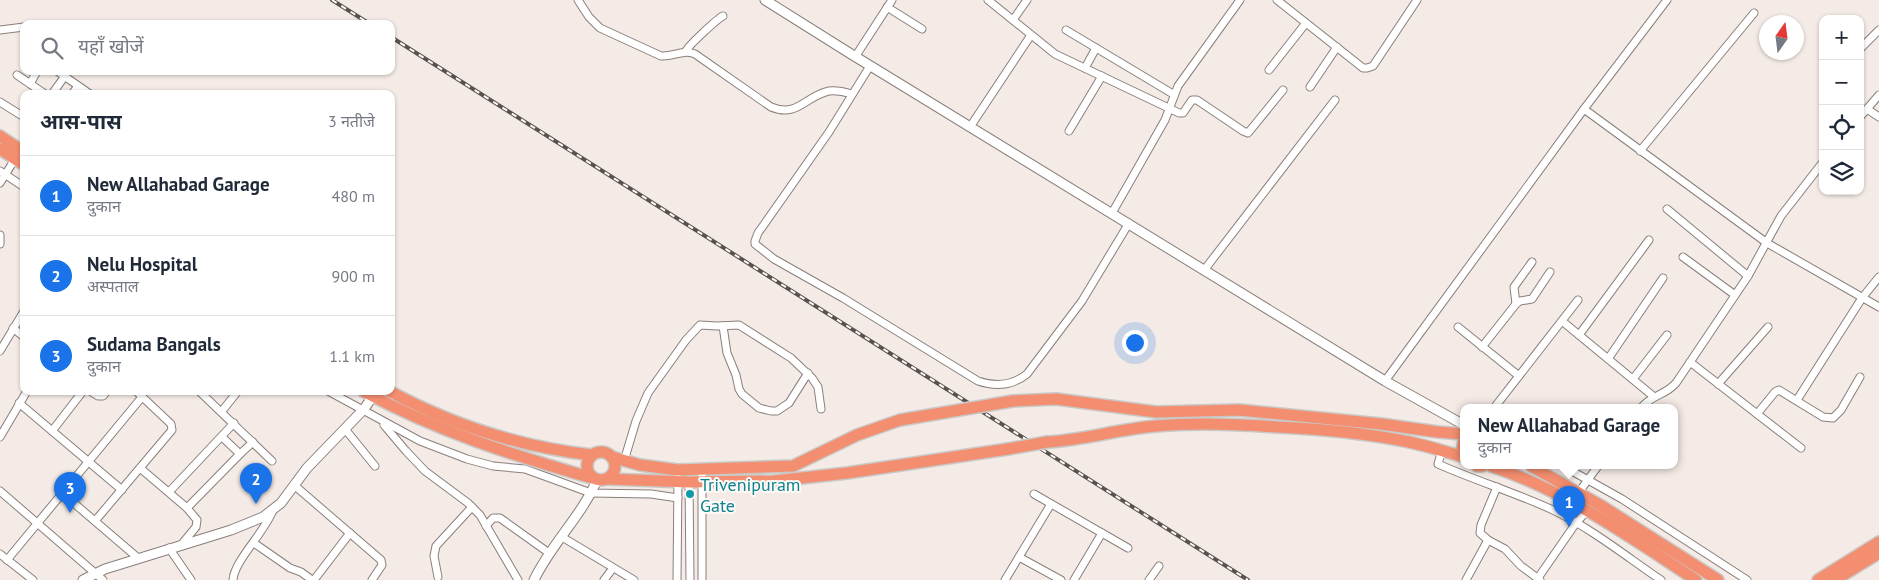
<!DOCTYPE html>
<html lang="hi">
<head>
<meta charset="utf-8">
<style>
  body { margin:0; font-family:"PT Sans","Noto Sans Devanagari",sans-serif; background:#f6f6f7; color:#1f2937 }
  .controls { position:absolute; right:15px; top:15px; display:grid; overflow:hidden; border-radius:10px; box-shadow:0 1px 4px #0004 }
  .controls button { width:45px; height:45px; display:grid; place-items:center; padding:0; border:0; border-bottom:1px solid #e0e1e3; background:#fff; color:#1f2937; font:25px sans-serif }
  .compass { position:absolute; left:1759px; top:15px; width:45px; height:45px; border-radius:50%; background:#fff; box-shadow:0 1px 4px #0004; rotate:14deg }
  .you { position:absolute; left:1134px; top:342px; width:18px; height:18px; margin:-12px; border:4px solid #fff; border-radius:50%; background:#1a73e8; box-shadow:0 0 0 8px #1a73e833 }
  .badge { display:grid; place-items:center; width:32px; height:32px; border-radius:50%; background:#1a73e8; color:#fff; font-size:16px; font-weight:700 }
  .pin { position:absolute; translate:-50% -41px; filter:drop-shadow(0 1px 2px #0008) }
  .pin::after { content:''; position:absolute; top:26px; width:18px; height:15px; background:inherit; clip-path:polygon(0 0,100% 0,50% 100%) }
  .popup { position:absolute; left:1460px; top:404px; width:218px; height:65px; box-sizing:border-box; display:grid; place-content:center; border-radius:10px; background:#fff; filter:drop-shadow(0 1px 4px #0005); font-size:16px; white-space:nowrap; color:#747a83 }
  .popup b { font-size:19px; color:#1f2937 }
  .popup::after { content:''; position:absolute; left:50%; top:100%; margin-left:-10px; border:10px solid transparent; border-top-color:#fff }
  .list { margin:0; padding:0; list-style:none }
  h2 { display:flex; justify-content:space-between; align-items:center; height:65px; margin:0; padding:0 20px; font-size:21px }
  h2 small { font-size:16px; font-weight:400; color:#747a83 }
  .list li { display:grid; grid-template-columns:32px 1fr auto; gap:15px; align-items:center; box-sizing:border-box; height:80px; padding:0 20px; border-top:1px solid #e0e1e3 }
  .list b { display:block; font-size:19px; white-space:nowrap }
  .list p { margin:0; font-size:16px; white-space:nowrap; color:#747a83 }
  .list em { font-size:16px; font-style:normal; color:#747a83 }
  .icon { flex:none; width:28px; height:28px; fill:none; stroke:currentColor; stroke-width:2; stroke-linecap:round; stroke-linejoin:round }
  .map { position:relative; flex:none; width:1879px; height:580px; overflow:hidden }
  .search { position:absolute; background:#fff; box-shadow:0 1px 4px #0004; left:20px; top:20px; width:375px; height:55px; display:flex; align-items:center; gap:12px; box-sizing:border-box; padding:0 18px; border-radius:10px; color:#747a83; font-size:19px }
  .panel { position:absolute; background:#fff; box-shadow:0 1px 4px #0004; left:20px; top:90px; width:375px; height:305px; border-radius:10px }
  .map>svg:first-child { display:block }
</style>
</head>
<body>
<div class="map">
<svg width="1879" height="580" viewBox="0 0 1879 580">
  <rect width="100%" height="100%" fill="#f5ebe6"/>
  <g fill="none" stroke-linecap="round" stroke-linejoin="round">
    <g stroke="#897f7b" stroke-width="9">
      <g id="minor">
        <path d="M578,0l11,17 11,11 61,28c13,1 21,-7 34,-2l76,53c27,11 34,-11 58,-16 8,-1 16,1 23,3"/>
        <path d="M988,0l67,54 124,59h4l9,-13h5l46,31 5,2 35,-43"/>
        <path d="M1277,0l86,68h4l6,-2 44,-66"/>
        <path d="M887,7l35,22"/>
        <path d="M1013,20l14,-20"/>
        <path d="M0,30l24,-3"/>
        <path d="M1066,30l107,64"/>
        <path d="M1860,49l19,-19"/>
        <path d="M686,51c2,-5 31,-32 37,-35"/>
        <path d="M855,57l37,-57"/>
        <path d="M870,66l-41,66 -71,101 -3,8v3l19,15 69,39 135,83c18,6 34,5 49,-7l55,-73 47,-78"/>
        <path d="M1085,68l11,-20"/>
        <path d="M1269,70l37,-47"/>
        <path d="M57,71l33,23"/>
        <path d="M17,75l28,19"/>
        <path d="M30,84l7,-13"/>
        <path d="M1310,87l27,-40"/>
        <path d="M52,94l13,-18"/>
        <path d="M72,94l6,-8"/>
        <path d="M0,102l24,15"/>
        <path d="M1584,109l183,134 112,64"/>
        <path d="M1867,109l12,8"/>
        <path d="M1860,117l19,-22"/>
        <path d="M970,127l61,-92"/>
        <path d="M1069,131l33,-55"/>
        <path d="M1640,151l114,-138"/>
        <path d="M0,171l24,16"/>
        <path d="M0,183l15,-24"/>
        <path d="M1667,209l81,67"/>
        <path d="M1112,213l53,-93 13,-34 62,-86"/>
        <path d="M0,235v9"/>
        <path d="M1683,257l52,38"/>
        <path d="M1205,269l130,-169"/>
        <path d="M1516,304l-2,-17 18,-25"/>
        <path d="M1562,321l91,75"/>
        <path d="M723,326l4,27 9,22 3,14 3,5 17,14 12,3h6l12,-8 19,-30"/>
        <path d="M1458,327l61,49"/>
        <path d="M13,328l11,9"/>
        <path d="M1579,335l70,-95"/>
        <path d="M1482,347l34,-43 4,-3 12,-2 18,-27"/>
        <path d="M0,351l24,-40"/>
        <path d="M1608,359l55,-81"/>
        <path d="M1690,362l111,86"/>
        <path d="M1633,379l34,-44"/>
        <path d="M1385,381l199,-272 83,-109"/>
        <path d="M1718,384l50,-57"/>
        <path d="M90,391l8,5h5l4,-5"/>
        <path d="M199,391l73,70"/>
        <path d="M328,391l92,50 47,18 26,7 32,3 66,24 60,1 27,4"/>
        <path d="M1797,400l65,-102 17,-21"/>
        <path d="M19,403l103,87"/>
        <path d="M1494,408l84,-108"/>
        <path d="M1641,408c10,-13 25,-13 35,-25l72,-107 33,-60 42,-54"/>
        <path d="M222,411l16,-20"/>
        <path d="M1757,414l18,-22 4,-2 44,27 10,1 8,-8 19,-33"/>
        <path d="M384,425l22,26 19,20 43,32 12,12 38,65"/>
        <path d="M345,429l30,37"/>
        <path d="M52,431l31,-40"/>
        <path d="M0,437l27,-46"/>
        <path d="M1442,450l-4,14c38,17 79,29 117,47 37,18 72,46 106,69"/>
        <path d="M240,454l13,-12"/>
        <path d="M624,461l12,-40 12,-28 38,-53 14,-15 17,1 22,-1 52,33 21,20 6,9 3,22"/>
        <path d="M1563,466l59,33 125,81"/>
        <path d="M140,468l47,40 10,12 -1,7 -15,18"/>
        <path d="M702,470v110"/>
        <path d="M689,480l1,100"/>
        <path d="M294,485l87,75 1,5 -10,15"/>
        <path d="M1497,487l-16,38 -1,8 8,7 17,9 16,17 19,14"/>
        <path d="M0,491l103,89"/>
        <path d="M169,492l65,-69"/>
        <path d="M1579,492l19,-26"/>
        <path d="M62,493l76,65"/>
        <path d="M1034,494l94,54"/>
        <path d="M187,508l53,-54 -18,-17"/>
        <path d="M95,521l77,-91 -1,-6 -35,-33"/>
        <path d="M486,526l7,-8h7l49,35"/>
        <path d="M562,537l72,43"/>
        <path d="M254,543l36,25 11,4 11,8"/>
        <path d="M169,548l22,32"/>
        <path d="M0,554l33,26"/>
        <path d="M1019,557l42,23"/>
        <path d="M7,560l135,-163"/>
        <path d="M438,577l-4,-21 2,-10 36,-39"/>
        <path d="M1538,578l38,-55 12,-13"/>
        <path d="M233,580c1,-19 32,-48 40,-70"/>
        <path d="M314,580l36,-47"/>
        <path d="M604,580l9,-12"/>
        <path d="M677,580l1,-102"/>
        <path d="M1005,580l46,-76"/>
        <path d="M1074,580l28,-47"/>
        <path d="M1149,580l10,-14"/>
        <path d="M1466,580l22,-40"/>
      </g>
    </g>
    <g stroke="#897f7b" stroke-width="11">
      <g id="tertiary">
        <path d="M765,0l86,54 534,327 79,44"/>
        <path d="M83,580l22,-11 126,-39 32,-13 18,-14 26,-35 57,-59 9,-13"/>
        <path d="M534,580c17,-36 47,-63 63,-100"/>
      </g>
    </g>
    <g stroke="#c9c9c8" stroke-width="14">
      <g id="trunk">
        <path d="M0,136l24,16"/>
        <path d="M0,149l24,16"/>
        <path d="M363,391c74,40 149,64 229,87"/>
        <path d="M389,391c63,34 132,56 203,64"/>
        <path d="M1013,401l43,-2 100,13 83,-2 142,14 57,8 26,2"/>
        <path d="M1464,440l-2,11 2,6"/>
        <path d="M1047,442c37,-2 72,-13 109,-16 40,-4 81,-2 121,1 44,2 89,6 132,15 19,4 37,10 55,15"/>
        <circle cx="601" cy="466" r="14"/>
        <path d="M612,457l28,8 38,5 115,-4 64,-31 43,-15"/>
        <path d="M1477,466h5"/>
        <path d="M1491,466c75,25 139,71 205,114"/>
        <path d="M1531,466l69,39 118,75"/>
        <path d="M607,479l82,3 85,-1 73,-8 161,-24"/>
        <path d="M1818,580l61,-38"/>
        <path d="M1835,580l44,-27"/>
      </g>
    </g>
    <use href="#minor" stroke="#fff" stroke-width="7"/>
    <use href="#tertiary" stroke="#fff" stroke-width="9"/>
    <use href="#trunk" stroke="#f48e70" stroke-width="11"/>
    <g stroke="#58524f" stroke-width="4">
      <g id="rail">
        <path d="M332,0l38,24"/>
        <path d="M391,37l857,543"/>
      </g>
    </g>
    <use href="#rail" stroke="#fefaf8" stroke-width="2" stroke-dasharray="5.5" stroke-linecap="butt"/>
    <g stroke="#c9c9c8" stroke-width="14" stroke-linecap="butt">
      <g id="trunk-bridge">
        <path d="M900,420l113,-19"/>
        <path d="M1008,449l39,-7"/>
      </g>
    </g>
    <use href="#trunk-bridge" stroke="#f48e70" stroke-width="11"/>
  </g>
  <circle fill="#0f9aa8" stroke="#fefaf8" stroke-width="2" cx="690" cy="494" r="5"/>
  <g text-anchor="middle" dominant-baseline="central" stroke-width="4" stroke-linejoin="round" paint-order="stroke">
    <g font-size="18" fill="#0d838f" stroke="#fefaf8" text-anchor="start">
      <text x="700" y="484">Trivenipuram<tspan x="700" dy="21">Gate</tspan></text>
    </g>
  </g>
</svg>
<div class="controls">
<button>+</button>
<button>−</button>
<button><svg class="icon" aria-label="locate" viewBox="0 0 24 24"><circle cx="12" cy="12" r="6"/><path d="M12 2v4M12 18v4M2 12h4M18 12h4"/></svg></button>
<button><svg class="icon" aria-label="layers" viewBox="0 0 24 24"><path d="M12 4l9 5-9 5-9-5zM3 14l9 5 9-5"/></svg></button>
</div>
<svg class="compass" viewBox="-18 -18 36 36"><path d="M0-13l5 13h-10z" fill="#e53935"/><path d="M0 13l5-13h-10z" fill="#747a83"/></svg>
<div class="you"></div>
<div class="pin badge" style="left:1569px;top:527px">1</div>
<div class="popup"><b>New Allahabad Garage</b>दुकान</div>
<div class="pin badge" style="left:256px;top:504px">2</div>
<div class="pin badge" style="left:70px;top:513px">3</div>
<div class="search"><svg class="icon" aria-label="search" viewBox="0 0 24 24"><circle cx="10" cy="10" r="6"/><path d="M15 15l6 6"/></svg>यहाँ खोजें</div>
<section class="panel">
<h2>आस-पास<small>3 नतीजे</small></h2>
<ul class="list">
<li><span class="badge">1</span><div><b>New Allahabad Garage</b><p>दुकान</p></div><em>480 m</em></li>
<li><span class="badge">2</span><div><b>Nelu Hospital</b><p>अस्पताल</p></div><em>900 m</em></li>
<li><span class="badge">3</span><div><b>Sudama Bangals</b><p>दुकान</p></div><em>1.1 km</em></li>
</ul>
</section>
</div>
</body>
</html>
